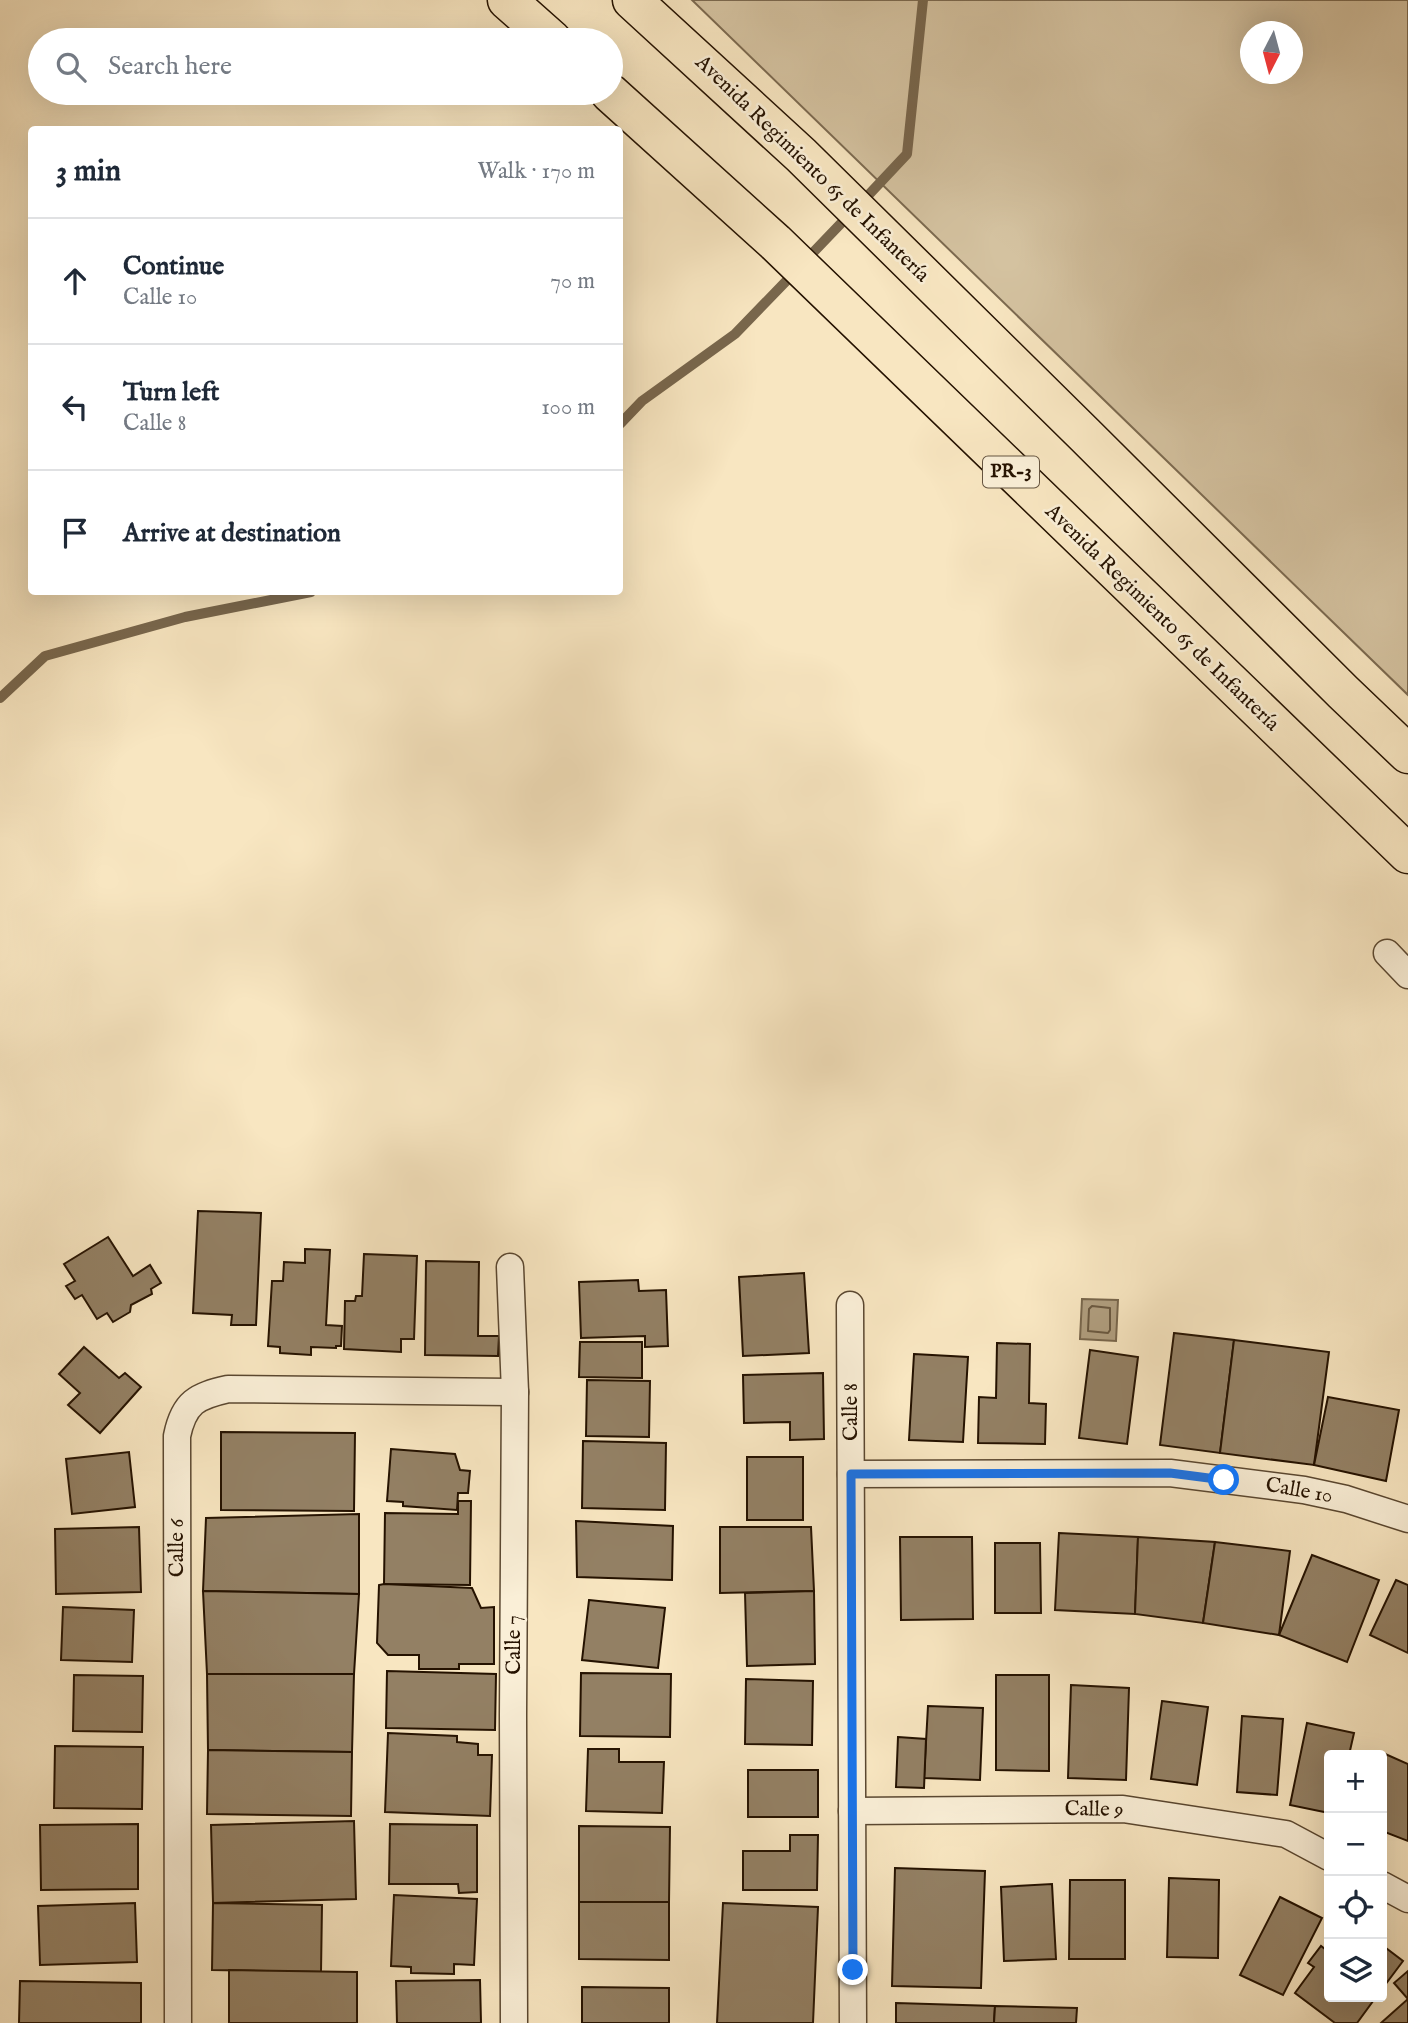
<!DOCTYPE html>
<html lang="en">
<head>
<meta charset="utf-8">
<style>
  body { margin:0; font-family:"IM FELL English",serif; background:#f2f2f3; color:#1f2937 }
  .controls { position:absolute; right:21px; bottom:21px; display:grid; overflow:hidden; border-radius:7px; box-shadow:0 7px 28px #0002 }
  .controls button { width:63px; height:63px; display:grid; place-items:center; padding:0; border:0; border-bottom:2px solid #e0e1e3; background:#fff; color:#1f2937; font:35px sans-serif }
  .compass { position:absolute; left:1240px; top:21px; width:63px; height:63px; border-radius:50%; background:#fff; box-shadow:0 7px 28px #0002; rotate:186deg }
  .stop { position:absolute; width:21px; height:21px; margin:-16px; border:5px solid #1a73e8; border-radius:50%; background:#fff }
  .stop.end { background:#1a73e8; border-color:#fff; box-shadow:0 2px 7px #0008 }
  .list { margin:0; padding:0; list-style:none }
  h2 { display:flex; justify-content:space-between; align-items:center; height:91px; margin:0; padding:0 28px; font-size:30px }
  h2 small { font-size:23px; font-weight:400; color:#747a83 }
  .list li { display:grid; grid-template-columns:46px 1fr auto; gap:21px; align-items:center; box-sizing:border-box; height:126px; padding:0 28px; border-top:2px solid #e0e1e3 }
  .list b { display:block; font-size:26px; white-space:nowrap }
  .list p { margin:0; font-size:23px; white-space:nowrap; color:#747a83 }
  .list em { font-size:23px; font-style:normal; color:#747a83 }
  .icon { flex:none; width:38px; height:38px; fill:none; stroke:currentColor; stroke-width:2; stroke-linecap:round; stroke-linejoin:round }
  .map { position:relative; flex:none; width:1408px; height:2023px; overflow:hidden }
  .search { position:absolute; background:#fff; box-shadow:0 7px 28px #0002; left:28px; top:28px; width:595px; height:77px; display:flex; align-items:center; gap:18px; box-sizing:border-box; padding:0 24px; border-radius:38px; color:#747a83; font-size:26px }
  .panel { position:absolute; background:#fff; box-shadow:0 7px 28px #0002; left:28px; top:126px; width:595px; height:469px; border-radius:7px }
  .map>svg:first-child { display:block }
</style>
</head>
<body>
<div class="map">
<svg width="1408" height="2023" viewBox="0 0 1408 2023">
  <rect width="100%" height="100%" fill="#f8e6c1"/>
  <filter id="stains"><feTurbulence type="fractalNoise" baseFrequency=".00286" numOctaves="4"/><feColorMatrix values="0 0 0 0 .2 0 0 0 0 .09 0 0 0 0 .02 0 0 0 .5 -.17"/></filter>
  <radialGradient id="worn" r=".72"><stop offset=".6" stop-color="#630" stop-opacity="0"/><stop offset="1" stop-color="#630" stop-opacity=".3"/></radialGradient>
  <path fill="#d4c2a0" stroke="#7c6a50" stroke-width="2" fill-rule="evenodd" d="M692,0h716v695zM1250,32h42v42h-42z"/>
  <path fill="#b09e7f" stroke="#78664c" stroke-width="2" d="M1082,1299l36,1 -2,41 -36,-2z"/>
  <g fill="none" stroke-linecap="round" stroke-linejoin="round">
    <path stroke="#6a5840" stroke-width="2" d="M1092,1306l18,2v22l-2,3 -20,-2 1,-22z"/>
    <g stroke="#78664c" stroke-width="10">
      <path d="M860,204l47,-50 16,-154"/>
      <path d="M804,262l45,-47"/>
      <path d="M620,424l22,-23 93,-67 59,-61"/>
      <path d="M0,698l45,-42 140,-39 126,-25"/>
    </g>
  </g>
  <g fill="#938064" stroke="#251200" stroke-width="2">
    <path d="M198,1211l63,2 -5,112h-25l1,-10 -39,-2z"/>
    <path d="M108,1237l25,39 17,-11 11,18 -10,6 1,5 -21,11 -1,7 -17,10 -6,-9 -10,6 -15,-24 -7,4 -9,-13 9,-5 -11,-17z"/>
    <path d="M305,1249l25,1 -4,75 16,1 -1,20h-5v2l-25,-1v8l-31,-2v-6l-12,-1 4,-65h11l1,-19 21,1z"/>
    <path d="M364,1254l53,2 -3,83h-13v13l-57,-3 1,-48h10l1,-5h6z"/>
    <path d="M426,1261l53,1 -1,74h21l-1,20 -73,-1z"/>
    <path d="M804,1273l5,80 -66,3 -4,-79z"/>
    <path d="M638,1280l1,11 27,-1 2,56 -23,1v-11l-64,2 -2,-56z"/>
    <path d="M1174,1333l60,7 -14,113 -60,-8z"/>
    <path d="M1234,1340l95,12 -15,113 -94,-12z"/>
    <path d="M580,1342h62v36l-63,-1z"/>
    <path d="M997,1343l33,1 -1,59 17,1 -1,40 -67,-1 1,-46 17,1z"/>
    <path d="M84,1347l35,31 6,-5 16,14 -41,46 -32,-28 12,-12 -21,-19z"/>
    <path d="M1090,1350l48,7 -11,87 -48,-6z"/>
    <path d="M914,1354l54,3 -5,85 -54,-2z"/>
    <path d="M823,1373l1,66 -34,1v-18l-46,1 -1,-48z"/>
    <path d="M587,1380l63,1 -1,56 -63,-1z"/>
    <path d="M1328,1397l71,13 -13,71 -72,-16z"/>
    <path d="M221,1432l134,1 -1,78 -133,-1z"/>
    <path d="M583,1441l83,2 -1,67 -83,-2z"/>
    <path d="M391,1449l64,5 5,16 10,1 -2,22h-10l-1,17 -54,-4v-4l-16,-1z"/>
    <path d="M129,1452l6,55 -63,7 -6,-55z"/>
    <rect x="747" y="1457" width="56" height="63"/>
    <path d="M458,1501h13l-1,84 -86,-1 1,-71 73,1z"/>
    <path d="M359,1514v80l-156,-3 3,-73z"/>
    <path d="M576,1521l97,5 -1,54 -95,-3z"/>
    <path d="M139,1527l2,65 -85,2 -1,-65z"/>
    <path d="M720,1527h91l3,64 -94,2z"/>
    <path d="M1059,1533l79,4 -3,77 -80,-4z"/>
    <path d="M900,1537h72l1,82 -72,1z"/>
    <path d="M1138,1537l77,5 -12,81 -68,-9z"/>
    <path d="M1215,1542l75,9 -11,84 -76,-12z"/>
    <path d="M995,1543h45l1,70h-46z"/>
    <path d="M1312,1555l67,25 -32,82 -68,-27z"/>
    <path d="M1396,1580l12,5v68l-38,-18z"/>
    <path d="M384,1584l88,4 9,20 13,-1v57h-35v5h-40v-14h-31l-11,-12 2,-58z"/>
    <path d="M203,1591l156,3 -5,80h-147z"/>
    <path d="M814,1591l1,73 -68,2 -2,-73z"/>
    <path d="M589,1600l76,8 -7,60 -76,-8z"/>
    <path d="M63,1607l71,3 -2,52 -71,-2z"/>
    <path d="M387,1671l109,3 -1,56 -109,-2z"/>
    <path d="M581,1673l90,1 -1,63 -90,-1z"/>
    <path d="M207,1674h147l-2,78 -144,-2z"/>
    <path d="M74,1675l69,1 -1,56 -69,-1z"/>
    <path d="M996,1675h53v96l-53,-1z"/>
    <path d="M746,1679l67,2 -1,64 -67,-1z"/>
    <path d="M1071,1685l58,3 -3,92 -58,-2z"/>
    <path d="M1162,1701l46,6 -11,78 -46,-6z"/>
    <path d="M928,1706l55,2 -3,72 -56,-2z"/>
    <path d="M1242,1716l41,3 -6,76 -40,-3z"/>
    <path d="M1307,1723l47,10 -5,22h-20v58l-39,-8z"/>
    <path d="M388,1733l69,3v6l21,2v11h14l-2,61 -105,-4z"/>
    <path d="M898,1737l28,2 -2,49 -28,-1z"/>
    <path d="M55,1746l88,1 -1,62 -88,-1z"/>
    <path d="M588,1749h31v13h45l-2,51 -76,-2z"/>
    <path d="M208,1750l144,2 -1,64 -144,-2z"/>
    <path d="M1383,1753l25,11v77l-23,-9 -1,2 -2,-1v-76z"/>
    <rect x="748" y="1770" width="70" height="47"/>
    <path d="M354,1821l2,78 -143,4 -2,-78z"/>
    <path d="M138,1824v65l-97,1 -1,-65z"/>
    <path d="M390,1824l87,1v67l-18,1 -1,-9h-69z"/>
    <path d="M579,1826l91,1 -1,75h-90z"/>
    <path d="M790,1835h28l-1,55h-74v-39h47z"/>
    <path d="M895,1868l90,3 -4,117 -89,-2z"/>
    <path d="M1169,1878l50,2 -1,78 -51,-1z"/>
    <path d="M1070,1880h55v79h-56z"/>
    <path d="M1052,1884l4,75 -52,2 -3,-74z"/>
    <path d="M394,1895l83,4 -3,66 -20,-1v10l-43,-1v-6l-20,-1z"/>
    <path d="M1280,1897l42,21 -39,77 -43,-20z"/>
    <path d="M579,1902h90v58l-90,-1z"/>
    <path d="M135,1903l2,59 -97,3 -2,-59z"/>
    <path d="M213,1903l109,2 -1,67 -109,-2z"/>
    <path d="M723,1903l95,4 -5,116h-96z"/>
    <path d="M1329,1943v54h47l-19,26h-22l-40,-30 19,-26 -6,-4 13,-17 4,3z"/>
    <path d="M1382,1945l21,16 -21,28z"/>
    <path d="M229,1970l128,2v51h-128z"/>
    <path d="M1408,1971v52h-27l27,-24 -14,-16z"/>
    <path d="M480,1980l1,43h-84l-1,-42z"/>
    <path d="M20,1981l121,2v40h-122z"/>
    <path d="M582,1987l87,1v35h-87z"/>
    <path d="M896,2003l99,3 -1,17h-98z"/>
    <path d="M995,2006l82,2 -1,15h-82z"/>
  </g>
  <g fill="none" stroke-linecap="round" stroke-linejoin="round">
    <g stroke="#5a4730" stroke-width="29">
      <g id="street">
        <path d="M1387,953l21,22"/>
        <path d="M510,1267l5,125 -2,323 1,308"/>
        <path d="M850,1305l3,718"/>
        <path d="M851,1474l319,-1 134,17 42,9 62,20"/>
        <path d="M852,1811l271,-2 163,25 43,23"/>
        <path d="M1382,1885l26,14"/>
        <path d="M178,2023l-1,-587c7,-34 20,-40 51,-47l287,3"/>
      </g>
    </g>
    <g stroke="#251200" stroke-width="41">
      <g id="primary">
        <path d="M507,0l45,40"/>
        <path d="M632,0l169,155 284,280 258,257 65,62"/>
        <path d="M610,93l165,149 633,612"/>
      </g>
    </g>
    <use href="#street" stroke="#faefd7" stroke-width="26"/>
    <use href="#primary" stroke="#f8e6c1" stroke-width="38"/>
  </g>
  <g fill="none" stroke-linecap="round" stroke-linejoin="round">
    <path stroke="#1a73e8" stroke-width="9" d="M853,1970l-2,-496 319,-1 54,7"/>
  </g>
  <g text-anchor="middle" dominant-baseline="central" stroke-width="5" stroke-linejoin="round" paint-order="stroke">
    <rect fill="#faefd7" stroke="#655440" stroke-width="2" x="983" y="456.5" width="56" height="31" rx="5"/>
    <g font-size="19" font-weight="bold" fill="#251200">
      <text x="1011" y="472">PR-3</text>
    </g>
    <g font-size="21" fill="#251200" stroke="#faefd7">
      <text transform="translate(812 169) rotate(44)">Avenida Regimiento 65 de Infantería</text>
      <text transform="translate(1162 618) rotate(44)">Avenida Regimiento 65 de Infantería</text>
      <text transform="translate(851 1412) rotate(-90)">Calle 8</text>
      <text transform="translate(1299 1491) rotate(10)">Calle 10</text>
      <text transform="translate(177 1548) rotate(-90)">Calle 6</text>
      <text transform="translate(514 1645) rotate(-90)">Calle 7</text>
      <text transform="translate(1094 1810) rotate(1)">Calle 9</text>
    </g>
  </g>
  <rect width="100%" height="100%" filter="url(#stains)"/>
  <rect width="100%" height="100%" fill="url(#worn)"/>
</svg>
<div class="controls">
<button>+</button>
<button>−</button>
<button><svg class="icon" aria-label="locate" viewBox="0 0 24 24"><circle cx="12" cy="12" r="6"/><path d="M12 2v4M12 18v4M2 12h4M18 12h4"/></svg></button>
<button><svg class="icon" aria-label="layers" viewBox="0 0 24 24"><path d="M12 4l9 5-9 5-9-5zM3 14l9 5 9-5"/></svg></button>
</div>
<svg class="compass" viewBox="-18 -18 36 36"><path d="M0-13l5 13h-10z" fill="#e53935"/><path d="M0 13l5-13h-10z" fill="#747a83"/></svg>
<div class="stop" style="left:1224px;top:1480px"></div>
<div class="stop end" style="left:853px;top:1970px"></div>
<div class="search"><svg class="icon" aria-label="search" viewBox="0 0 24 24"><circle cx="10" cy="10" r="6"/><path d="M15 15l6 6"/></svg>Search here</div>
<section class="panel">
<h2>3 min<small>Walk · 170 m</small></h2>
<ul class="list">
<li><svg class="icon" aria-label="ahead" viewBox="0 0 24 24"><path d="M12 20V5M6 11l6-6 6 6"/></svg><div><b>Continue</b><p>Calle 10</p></div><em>70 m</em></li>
<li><svg class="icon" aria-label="left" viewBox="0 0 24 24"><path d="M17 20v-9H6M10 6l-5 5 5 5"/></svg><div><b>Turn left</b><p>Calle 8</p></div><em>100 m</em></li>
<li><svg class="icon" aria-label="arrive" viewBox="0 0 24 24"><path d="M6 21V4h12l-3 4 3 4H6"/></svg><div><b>Arrive at destination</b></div></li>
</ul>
</section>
</div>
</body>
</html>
